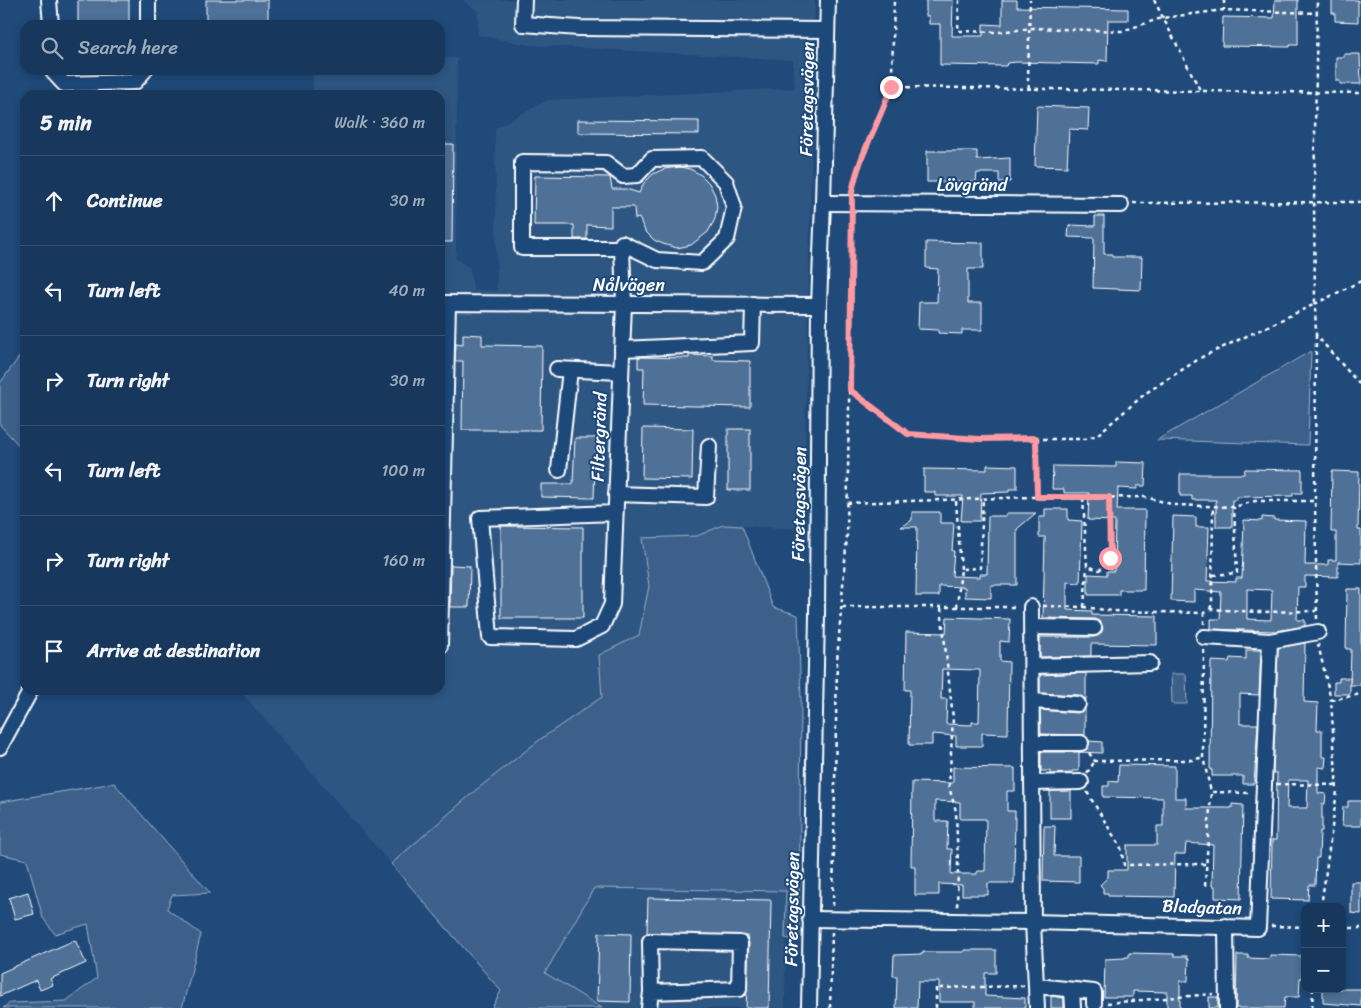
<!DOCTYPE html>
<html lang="en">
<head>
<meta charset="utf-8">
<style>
  body { margin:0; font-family:Sriracha,sans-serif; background:#203f62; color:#f1f3f6 }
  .controls { position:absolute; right:15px; bottom:15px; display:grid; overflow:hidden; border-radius:10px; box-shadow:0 2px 8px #0003 }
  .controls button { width:45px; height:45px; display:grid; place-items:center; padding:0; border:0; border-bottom:1px solid #365272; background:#17385c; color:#f1f3f6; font:25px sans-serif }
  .stop { position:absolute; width:15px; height:15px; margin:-11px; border:4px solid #ff9aa2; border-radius:50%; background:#fff }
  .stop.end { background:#ff9aa2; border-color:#fff; box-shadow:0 1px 5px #0008 }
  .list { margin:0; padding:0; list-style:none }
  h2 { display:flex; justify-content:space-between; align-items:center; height:65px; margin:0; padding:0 20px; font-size:21px }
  h2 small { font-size:16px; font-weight:400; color:#9eacbb }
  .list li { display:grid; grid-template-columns:32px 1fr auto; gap:15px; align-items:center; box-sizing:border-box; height:90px; padding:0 20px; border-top:1px solid #365272 }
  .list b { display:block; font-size:19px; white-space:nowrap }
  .list em { font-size:16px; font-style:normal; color:#9eacbb }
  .icon { flex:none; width:28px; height:28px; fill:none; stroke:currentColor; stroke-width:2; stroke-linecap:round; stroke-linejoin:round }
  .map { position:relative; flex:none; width:1361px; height:1008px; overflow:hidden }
  .search { position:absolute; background:#17385c; box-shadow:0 2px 8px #0003; left:20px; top:20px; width:425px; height:55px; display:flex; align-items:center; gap:12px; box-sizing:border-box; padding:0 18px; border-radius:15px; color:#9eacbb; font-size:19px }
  .panel { position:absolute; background:#17385c; box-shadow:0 2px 8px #0003; left:20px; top:90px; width:425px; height:605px; border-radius:15px }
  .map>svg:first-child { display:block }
</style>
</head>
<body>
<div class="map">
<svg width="1361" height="1008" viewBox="0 0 1361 1008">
  <rect width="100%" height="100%" fill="#1f4a7a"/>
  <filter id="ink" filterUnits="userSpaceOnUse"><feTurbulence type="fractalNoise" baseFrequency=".02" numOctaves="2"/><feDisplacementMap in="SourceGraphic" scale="10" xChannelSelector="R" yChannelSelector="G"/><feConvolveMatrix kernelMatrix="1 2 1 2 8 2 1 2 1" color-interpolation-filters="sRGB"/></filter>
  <g filter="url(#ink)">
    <g fill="#2e5683">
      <path d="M462,0h353l-12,529 -80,-4 -26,11 -55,2 7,48 -10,49 -40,20 3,42 -60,41 -151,126 -152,-174h201v-595h-127v-25h127v-13l17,1 -1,201 14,9 3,22 24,1 -2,-163 52,-28 248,-12 -2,-28 -264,-15 -51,-10v-24z"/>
      <path d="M594,888l192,3 -1,117h-183l-58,-35z"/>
    </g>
    <g fill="#3c618b" stroke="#9eb0c5">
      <path d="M25,349v103l-25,-27v-42z"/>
      <path d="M1311,351l-3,94 -151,-5z"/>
      <path d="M723,525l19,1 31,81 25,8 3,85 -2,241 -14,-3 1,-47 -192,-3 -49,85 57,35h-110l9,-17 -110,-127 85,-74 66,-52 60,-41 -3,-42 40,-20 10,-49 -7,-48 55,-2z"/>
      <path d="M1171,674h15l1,30h-15z"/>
      <path d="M114,783l96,110 -38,2 -5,14 34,25 -19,74h-179l7,-5 56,-2 31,-23 -9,-54 -33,10 -12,-16 -16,-58 -27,-6v-52z"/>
    </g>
    <g fill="#507197" stroke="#fff" fill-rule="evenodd">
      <rect x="78" y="0" width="51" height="25"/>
      <rect x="206" y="0" width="62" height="25"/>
      <path d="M926,0h27l-1,36h31v-12l19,1v-25h15v7l111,2v11h-20l-1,41 -8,-1v4l-82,-2 -10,1 -1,3 -66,-1v-41h-11v-8h-3z"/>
      <path d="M1275,0h23v45h-8v2l-68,-1 1,-29 51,1z"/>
      <path d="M1332,0h26v22l-23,-1v-8h-3z"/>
      <path d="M1344,54h16l1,30h-21v-3h-4v-24h8z"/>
      <path d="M1037,106l52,2 -1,22 -19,-1 -2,38 -32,-1z"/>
      <path d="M578,120l121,1v13l-121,-1z"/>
      <path d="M440,144h13l-1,98h-12z"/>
      <path d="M927,151h50v9l33,-2v24h-11v-9h-22l-1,9h-49z"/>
      <path d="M680,167l10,2 11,6 8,8 6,12 2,12 -2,12 -7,13 -17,13 -14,3 -14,-4 -9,-4 -9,-9 -6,-13 -4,1 -1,-12h-23v19l-24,-1v14h-13v-14h-40l1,-49 75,1 2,12h14l13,4 5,-10 9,-9 11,-5z"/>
      <path d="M1095,216h9v38h8v3h30l-1,33 -48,-2 1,-50 -26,-1 1,-12 26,1z"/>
      <path d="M926,242l57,1v26h-15v34h14v27h-20v4l-24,-1v-3l-20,-1 1,-27h18l1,-33 -12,-1z"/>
      <path d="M463,334l19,1v10l60,1 -1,84h-79l1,-69h-8l1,-17 7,1z"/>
      <path d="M689,355l24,1v4l37,1v46l-107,-2 1,-37h-6v-11l51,1z"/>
      <path d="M643,428l50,1 -1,50 -50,-1z"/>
      <rect x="728" y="429" width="22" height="61"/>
      <path d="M575,438h21l-2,60 -53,-1v-13h32z"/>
      <path d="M1116,462l30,1 -1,23h-8v3l-19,-1 -1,22h28l-1,80h-25v5h-31v-21l19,1v-4h7l1,-50 -27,-1 1,-27h-25v-4h-12l1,-23 63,1z"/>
      <path d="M987,465l30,1v23h-8v3l-28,1 -1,28h-19l2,-25h-28v-4h-11v-23l63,1z"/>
      <path d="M1245,469l57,1v23h-9v3l-56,1v3h-5v27h-16v-27h-24v-4h-12v-22h64z"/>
      <path d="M1332,471l27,1 -1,58h3v33l-23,-1v15l-33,-1v11h-7l-1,33h8v6l-29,5 -65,-2v-10h9l1,-27 -27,-2v12l-23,-1 2,-85 23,1v10h13l-2,54 29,1v-4h6l2,-58 18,1v-4l12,1v2l32,1 -1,44h23v-5h8v-28h-5zM1247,589l25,1 -1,30 -24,-1z"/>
      <path d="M1045,509h23v11l14,1 -2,62 -13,-1v28l25,1v4l65,1v29l-66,-1v12l-51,1v-20h54l5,-2 4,-6 -2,-6 -6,-4 -52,-1 2,-81h-6v-20h6z"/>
      <path d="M912,512h28v11h14l-2,28h2l-2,25 28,1v-3h7l1,-58h18v-3h30l-19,16v56h-26v13l-26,-1v-10l-26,-1v10h-23l1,-69h-16l11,-7z"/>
      <path d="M501,526l82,1v91h-82z"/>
      <path d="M451,565l19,1 -1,41h-19z"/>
      <path d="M1347,589h14v96h-11l1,-36h-5z"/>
      <path d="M947,617l63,2 -1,23 -9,-1v20l9,1 -1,72 -26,-1v13h-26v-10l-24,-2v11h-23l1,-55h-5l1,-58 40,1zM942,669l38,1 -1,52h-7v3l-26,-1 1,-25h-6z"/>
      <path d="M1305,643l-1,59 14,1 -1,27h5v27h4l-1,11 -7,-1v26l8,1 -1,10h-3v27h-2l-1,27h-3l-1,27h-6l-1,15 -37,-1 1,-59h4l1,-67h-4l5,-125zM1288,780h20l-1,28h-20z"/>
      <path d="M1246,650h15l-2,45 -19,-1v30h18l-4,60h-11v-8h-31v-6h-2l1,-109 18,1 1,-4 16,1z"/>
      <path d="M1086,673v27l-7,-5 -39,-2v-18z"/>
      <path d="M1339,678h11v16h-16v-12h5z"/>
      <path d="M1085,709v26l-44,-1 -1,-24 37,3z"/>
      <path d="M1089,741l13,1v11l-23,-1v19h-7v2l-22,1v-3h-9v-19h40l7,-4z"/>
      <path d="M1119,765l56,1v32h11v10h46v-4l11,1 -2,94 -26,-1v-12h-3l1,-41 -27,-2 -1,11h-10l-1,43 -66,-1v-3h-5v-5l-3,-3 8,-8v-7h19v-25h30v-19h6v-28l-60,-1v-11h6v-5l9,1z"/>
      <path d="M953,767l62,1v23h-8v20h8l-1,72h-26v12h-26v-10l-23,-1v11h-24v-29h-4l1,-84 41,1zM935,801l25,1v17h26l-1,52h-8v3h-26l1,-25h-5l1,-28h-13z"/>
      <rect x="1050" y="791" width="21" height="27"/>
      <path d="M1348,801h13v25h-19l1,-19h5z"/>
      <path d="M1044,826h11l-1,30h25v26l-36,-1z"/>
      <path d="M1351,882h10v32l-10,-1z"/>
      <path d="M28,892l6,22 -19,5 -6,-21z"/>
      <path d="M648,898l123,2 -2,108h-23l3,-65 -2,-7 -100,-3z"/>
      <path d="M599,933l32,1 -1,68 -33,-1z"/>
      <path d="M75,940l11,23 -36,16 3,6 -13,5 -4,-10 -36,16v-23z"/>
      <path d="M964,950h32v23h-11v23l40,2v10h-50v-6h-36v-20h-21l-1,26h-21l1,-32h-4l1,-21 29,-1v-2h41z"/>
      <path d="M1129,953l45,1v2h13v2l2,1 -1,22h-8v27h-13v-16l-34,-1v6h-29l1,-38 20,-1v-1h4z"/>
      <path d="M1237,955h11v3l22,1v-4l33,1 -1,22h-2l-1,19h-14l-1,11h-48z"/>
      <path d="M1323,989h38v17l-38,-3z"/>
      <path d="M1051,996l13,2v10h-13z"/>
      <rect x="1209" y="997" width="9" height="11"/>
    </g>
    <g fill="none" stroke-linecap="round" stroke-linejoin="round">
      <g stroke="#fff" stroke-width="18">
        <g id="minor">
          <path d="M49,0l2,25"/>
          <path d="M148,0v25"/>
          <path d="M524,0l-1,24 56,4 248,2"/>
          <path d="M53,70v2l11,12 71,-2 10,-12"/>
          <path d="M823,203l298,2"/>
          <path d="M440,303l379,2"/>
          <path d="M622,349l130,-6 1,-39"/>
          <path d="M557,369l64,3"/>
          <path d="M559,470l11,-100"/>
          <path d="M616,494l90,3 3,-51"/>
          <path d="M615,513l-135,5 10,119 86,2 26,-13 10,-22 12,-300 -2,-56v-5l35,17 45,3 25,-24 7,-32 -8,-25 -24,-24 -50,1 -15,16 -14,1 -17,-13 -84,-1v86h100"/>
          <path d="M1031,607l2,315 4,86"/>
          <path d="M1032,627l62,1"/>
          <path d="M1204,637l66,4"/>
          <path d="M440,646l8,-343"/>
          <path d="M1032,666l118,-3"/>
          <path d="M1032,701l46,3"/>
          <path d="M1032,743h49"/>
          <path d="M0,747l31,-57"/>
          <path d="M1032,783l49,-1"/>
          <path d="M810,919l223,3 225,6 12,-287 48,-9"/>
          <path d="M1226,926l1,82"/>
          <path d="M1037,986l57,6v12"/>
          <path d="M1072,990l1,18"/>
          <path d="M649,1008l2,-16 -1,-51 90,2 -1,46 -88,3"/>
          <path d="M809,1008l8,-392 2,-311 4,-102 5,-203"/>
        </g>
      </g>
      <g stroke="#fff" stroke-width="2.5" stroke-dasharray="4 4" stroke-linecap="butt">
        <path d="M959,0l-1,31 41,1 34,-4 89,3 40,-13 62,-8 93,3"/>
        <path d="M1154,0l47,92"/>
        <path d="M1224,0v10"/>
        <path d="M891,87l470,6"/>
        <path d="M1029,89l-1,-9 2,-80"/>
        <path d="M853,191c7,-40 33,-75 39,-116l2,-75"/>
        <path d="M1133,203l228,-1"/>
        <path d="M1361,281l-46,23 1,31 45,51"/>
        <path d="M1316,335l-1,166 2,120"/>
        <path d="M850,390l58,44 71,5h106l12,-4 49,-42 56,-36 113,-53 -1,-102 3,-202"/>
        <path d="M1036,437l1,60"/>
        <path d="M1083,498l4,68 12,4 8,-5 3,-7 -1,-61"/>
        <path d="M956,501l5,68"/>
        <path d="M847,503l187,-6 39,1 72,-1 30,8 59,2 21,-6h60"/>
        <path d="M1213,575l24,-2 -3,-66"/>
        <path d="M1043,606l41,1 28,4 92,2 6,-4 49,3 57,-1"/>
        <path d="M842,607h176"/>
        <path d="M957,607l4,-38 19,-1 3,-69"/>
        <path d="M1084,607l3,-41"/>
        <path d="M941,608l12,110 -4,69 7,24 2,54 -1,45"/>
        <path d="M1210,609l2,-5 1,-97"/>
        <path d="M1204,624v-11"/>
        <path d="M1318,644l13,56"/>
        <path d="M1204,650l-1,107 8,35 41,1"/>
        <path d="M1089,753l6,8 98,-1 10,-3"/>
        <path d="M1087,773l8,-12"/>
        <path d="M1276,784l61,1"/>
        <path d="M1087,792l34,56 3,17 83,-1"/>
        <path d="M1205,886l6,-94"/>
        <path d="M833,906l4,-245 10,-126 5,-318"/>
        <path d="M1321,907l16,-116 -6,-91 30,-6"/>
        <path d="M1271,926l34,1"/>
        <path d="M1342,928h19"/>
        <path d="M1107,1003l106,-9"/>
        <path d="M830,1008l2,-77"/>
        <path d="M936,1008v-20l88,-2"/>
        <path d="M1312,1008l1,-19"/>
      </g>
      <use href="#minor" stroke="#1f4a7a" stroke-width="14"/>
    </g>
  </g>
  <g fill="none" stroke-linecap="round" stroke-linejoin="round" filter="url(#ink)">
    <path stroke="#ff9aa2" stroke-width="6" d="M891,87c-12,36 -32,68 -39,105l-2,198 58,44 71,5 57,-1 1,59h72l1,61"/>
  </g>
  <g text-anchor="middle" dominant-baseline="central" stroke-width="4" stroke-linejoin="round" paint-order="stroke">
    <g font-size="18" fill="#fff" stroke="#1f4a7a">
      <text transform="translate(807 99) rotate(-89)">Företagsvägen</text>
      <text x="972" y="185">Lövgränd</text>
      <text x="629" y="285">Nålvägen</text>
      <text transform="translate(599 437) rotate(-88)">Filtergränd</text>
      <text transform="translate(799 504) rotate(-89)">Företagsvägen</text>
      <text transform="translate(1202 907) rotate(2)">Bladgatan</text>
      <text transform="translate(792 909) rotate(-89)">Företagsvägen</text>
    </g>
  </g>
</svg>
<div class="controls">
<button>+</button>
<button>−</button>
</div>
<div class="stop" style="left:1110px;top:558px"></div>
<div class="stop end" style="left:891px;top:87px"></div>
<div class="search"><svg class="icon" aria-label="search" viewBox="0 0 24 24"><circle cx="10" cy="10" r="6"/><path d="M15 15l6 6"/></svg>Search here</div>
<section class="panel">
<h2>5 min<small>Walk · 360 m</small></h2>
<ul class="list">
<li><svg class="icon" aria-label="ahead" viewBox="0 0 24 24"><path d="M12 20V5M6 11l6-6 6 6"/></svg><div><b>Continue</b></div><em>30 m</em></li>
<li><svg class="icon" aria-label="left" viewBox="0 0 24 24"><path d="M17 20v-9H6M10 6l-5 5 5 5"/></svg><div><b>Turn left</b></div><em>40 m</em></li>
<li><svg class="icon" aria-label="right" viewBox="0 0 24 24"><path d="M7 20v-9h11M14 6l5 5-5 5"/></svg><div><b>Turn right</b></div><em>30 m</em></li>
<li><svg class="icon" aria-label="left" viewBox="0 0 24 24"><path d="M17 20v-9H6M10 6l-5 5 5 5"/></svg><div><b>Turn left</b></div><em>100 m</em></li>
<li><svg class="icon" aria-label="right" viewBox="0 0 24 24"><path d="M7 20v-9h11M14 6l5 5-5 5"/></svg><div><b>Turn right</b></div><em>160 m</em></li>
<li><svg class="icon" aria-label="arrive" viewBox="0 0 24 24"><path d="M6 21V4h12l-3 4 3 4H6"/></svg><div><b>Arrive at destination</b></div></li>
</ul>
</section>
</div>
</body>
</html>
